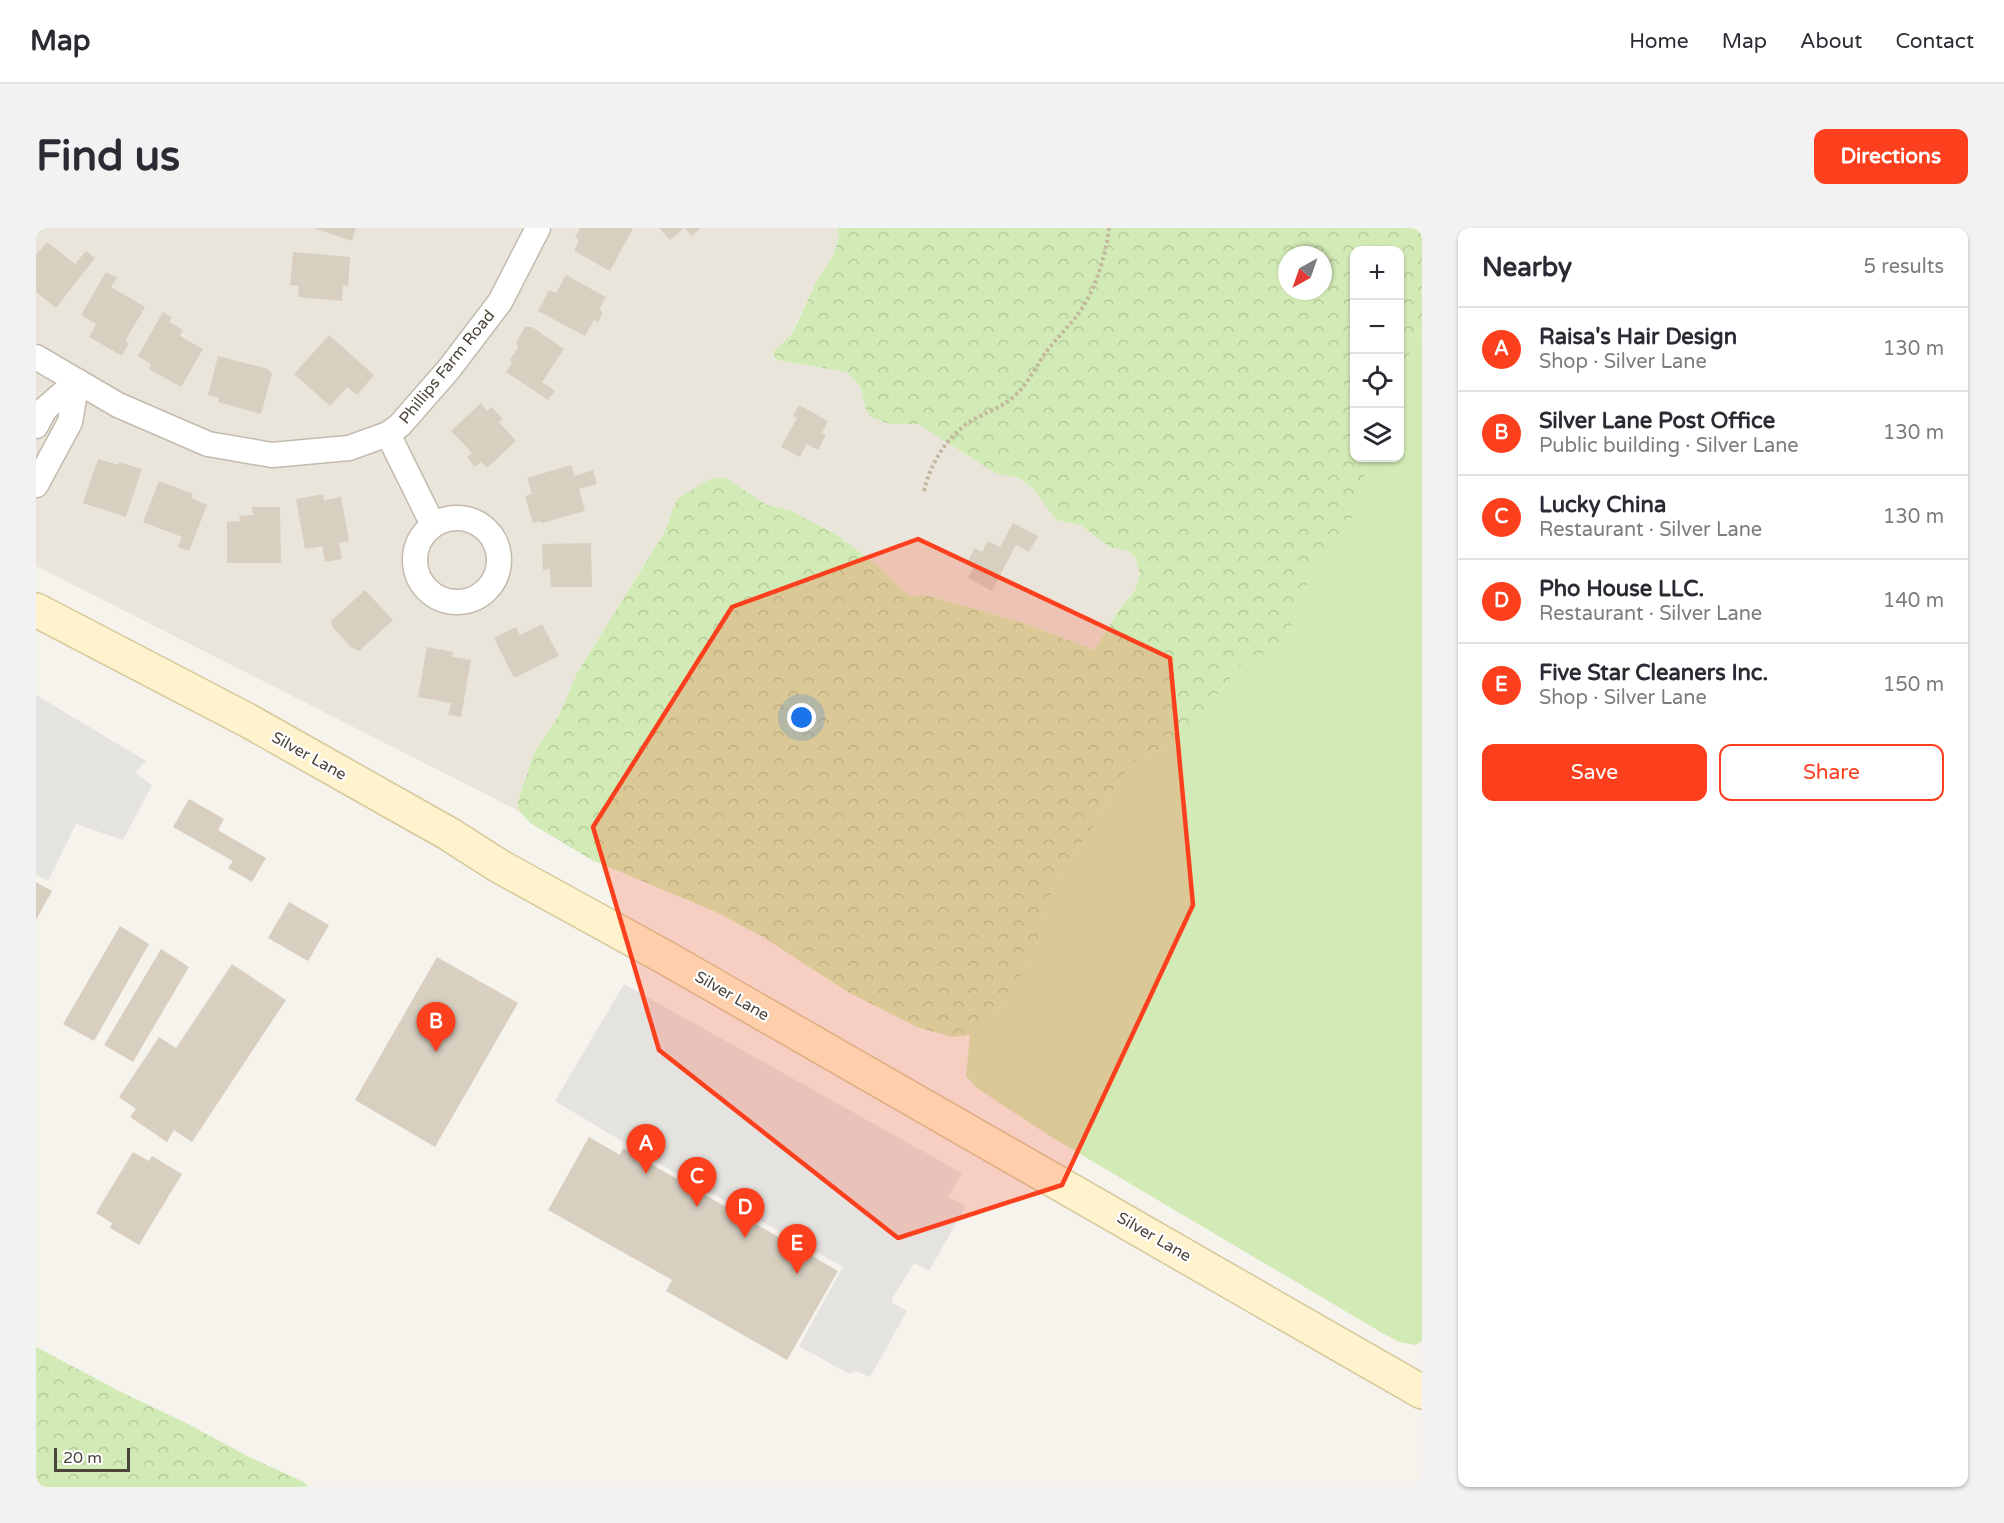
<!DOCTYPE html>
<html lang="en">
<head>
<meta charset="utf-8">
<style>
  body { margin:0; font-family:"Varela Round",sans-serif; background:#f2f2f3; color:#2b2b33 }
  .controls { position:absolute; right:18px; top:18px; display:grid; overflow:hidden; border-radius:12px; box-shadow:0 2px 4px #0004 }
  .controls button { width:54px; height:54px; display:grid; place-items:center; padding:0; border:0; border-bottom:2px solid #e1e1e2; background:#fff; color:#2b2b33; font:30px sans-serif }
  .compass { position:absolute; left:1242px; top:18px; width:54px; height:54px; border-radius:50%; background:#fff; box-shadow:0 2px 4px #0004; rotate:220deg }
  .scale { position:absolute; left:18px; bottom:15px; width:76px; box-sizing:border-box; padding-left:6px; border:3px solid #4b4439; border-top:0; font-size:16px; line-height:21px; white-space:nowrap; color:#4b4439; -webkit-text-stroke:4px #fff; paint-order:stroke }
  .you { position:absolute; left:766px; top:490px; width:21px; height:21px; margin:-15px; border:4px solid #fff; border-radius:50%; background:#1a73e8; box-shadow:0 0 0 9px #1a73e833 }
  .badge { display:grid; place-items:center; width:39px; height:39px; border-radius:50%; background:#fc3f1d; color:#fff; font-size:20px; font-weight:700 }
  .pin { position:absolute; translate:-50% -50px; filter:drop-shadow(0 2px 3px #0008) }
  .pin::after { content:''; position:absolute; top:32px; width:21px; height:18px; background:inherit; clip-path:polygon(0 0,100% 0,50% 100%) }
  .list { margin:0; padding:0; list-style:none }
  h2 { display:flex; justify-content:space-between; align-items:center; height:78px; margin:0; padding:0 24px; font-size:26px }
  h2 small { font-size:20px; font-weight:400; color:#7c7c81 }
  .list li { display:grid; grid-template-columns:39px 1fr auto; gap:18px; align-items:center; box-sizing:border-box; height:84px; padding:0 24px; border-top:2px solid #e1e1e2 }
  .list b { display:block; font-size:22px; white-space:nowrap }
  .list p { margin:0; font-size:20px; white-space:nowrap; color:#7c7c81 }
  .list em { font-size:20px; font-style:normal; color:#7c7c81 }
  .actions { display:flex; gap:12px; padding:18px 24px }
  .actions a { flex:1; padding:14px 0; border:2px solid #fc3f1d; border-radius:12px; text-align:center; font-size:21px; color:#fc3f1d }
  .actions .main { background:#fc3f1d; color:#fff }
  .icon { flex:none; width:33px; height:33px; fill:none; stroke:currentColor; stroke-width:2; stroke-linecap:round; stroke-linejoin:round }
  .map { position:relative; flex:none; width:1386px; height:1259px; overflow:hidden; border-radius:12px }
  header { display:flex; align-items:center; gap:36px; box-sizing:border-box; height:84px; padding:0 30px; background:#fff; border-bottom:2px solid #e1e1e2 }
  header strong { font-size:28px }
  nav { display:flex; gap:33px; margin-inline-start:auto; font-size:21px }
  .intro { display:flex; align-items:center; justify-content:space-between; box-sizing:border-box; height:144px; padding:0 36px }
  h1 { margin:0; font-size:42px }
  .button { padding:15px 27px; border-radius:12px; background:#fc3f1d; color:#fff; font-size:21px; font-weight:700 }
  main { display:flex; gap:36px; padding:0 36px }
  aside { flex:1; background:#fff; border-radius:12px; box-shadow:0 2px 4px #0004 }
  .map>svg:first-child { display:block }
</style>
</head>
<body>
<header>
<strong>Map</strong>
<nav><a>Home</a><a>Map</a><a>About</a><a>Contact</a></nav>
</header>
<div class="intro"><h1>Find us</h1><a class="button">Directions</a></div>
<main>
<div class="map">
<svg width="1386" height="1259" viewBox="0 0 1386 1259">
  <defs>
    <pattern id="forest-crowns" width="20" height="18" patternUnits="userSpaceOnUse" patternTransform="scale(1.5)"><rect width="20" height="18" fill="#d2eab5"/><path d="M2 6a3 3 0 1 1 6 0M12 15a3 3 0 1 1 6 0" fill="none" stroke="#b6ca9c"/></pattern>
  </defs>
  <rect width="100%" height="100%" fill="#f6f3ec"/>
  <path fill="#eae5da" d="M0,0h802l1,8 -5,18 -19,30 -25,52 -17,16 3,8 71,12 13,14 6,24 24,14h28l77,49 26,6 14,12 21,29 26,6 28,20 18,5 7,6 5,18 -6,17 -17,20 -21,38 -78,-29 -93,-26 -16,1 -30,-29 -42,-32 -47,-25 -23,-5 -43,-28 -47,22 -13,34 -87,140 -18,42 -24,36 -17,50 1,10 -483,-245z"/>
  <path fill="#d2eab5" d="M1386,102v1011l-6,4 -17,-3 -15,-8 -336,-199 -71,-47 -11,-12 4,-41 16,-6 46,-71 21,-71 48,-73 16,-32 23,-26 34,-11 12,-11 56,-70 32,-15 13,-11 24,-65 41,-54 17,-61h31v-85z"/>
  <g fill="url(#forest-crowns)" fill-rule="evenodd">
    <path d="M802,0h584v102l-22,43v-123h-46v208h15l-17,61 -41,54 -24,65 -13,11 -32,15 -56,70 -12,11 -34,11 -23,26 -16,32 -48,73 -21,71 -46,71 -16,6 -18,2 -35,-10 -69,-35 -85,-55 -47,-25 -124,-52 -62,-37 -11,-12 -1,-10 17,-50 24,-36 18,-42 87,-140 13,-34 33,-20 14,-2 43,28 23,5 47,25 42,32 30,29 16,-1 93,26 77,29 22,-38 17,-20 6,-17 -5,-18 -7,-6 -18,-4 -28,-21 -26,-6 -21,-29 -14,-12 -26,-6 -77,-49h-28l-19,-7 -5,-7 -6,-24 -13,-14 -71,-12 -3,-8 17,-16 8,-15 17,-37 19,-30 5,-18zM1251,27h36v36h-36z"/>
    <path d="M0,1119l83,44 65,31 67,36 53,24 4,5h-272z"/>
  </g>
  <g fill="#e5e3e0">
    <path d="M0,467l110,66 -11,12 17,12 -29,55 -47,-16 -28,57 -12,-7z"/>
    <path d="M588,756l338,189 -14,24 18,9 -37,65 -15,-8 -21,34 -1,6 15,8 -37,66 -14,-6 -7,3 -50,-28 44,-79 -185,-104 -103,-62z"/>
  </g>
  <g fill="#d8cfc1">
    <path d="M277,0h43l-4,13z"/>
    <path d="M544,0h53l-23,43 -36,-20 5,-11 -4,-2z"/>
    <path d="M623,0h25l-14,12z"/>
    <path d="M649,0h16l-9,8z"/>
    <path d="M11,14l28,22 11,-13 9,7 -39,50 -20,-16v-37z"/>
    <path d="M257,24l57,5 -2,29 -5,-1 -1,16 -44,-4 1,-11 -9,-1z"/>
    <path d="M70,44l11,6 -6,9 34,20 -20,34 4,2 -7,13 -33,-19 7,-13 -15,-9z"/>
    <path d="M530,47l40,22 -7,13 4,2 -5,10 -4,-2 -9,16 -47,-25 11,-21 7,3z"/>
    <path d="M127,84l9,6 -3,4 14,8 -3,6 23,13 -22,38 -32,-18 2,-5 -13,-8z"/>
    <path d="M489,99h7l32,22 -22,33 13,9 -7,9 -42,-28 6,-9 -2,-4 8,-11 -2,-6z"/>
    <path d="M293,107l45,40 -17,20 -10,-8 -17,19 -36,-32z"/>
    <path d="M182,128l50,13 4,5 -11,40 -43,-12 1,-4 -11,-3z"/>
    <path d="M445,175l6,8 5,-4 11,12 -4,3 17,19 -29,27 -6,-6 -6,5 -8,-10 5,-4 -21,-22z"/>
    <path d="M763,177l29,16 -6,12 4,2 -8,15 -11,-6 -7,13 -19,-10 16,-29 -4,-2z"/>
    <path d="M62,231l20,6 1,-3 23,7 -16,48 -43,-14z"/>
    <path d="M535,237l4,11 18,-6 4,14 -18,5 6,22 -43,12 -2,-2 -7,2 -8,-27 7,-2 -5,-16z"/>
    <path d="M123,253l34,13 -2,4 16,7 -18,46 -11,-4 4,-10 -39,-15z"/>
    <path d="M287,266l1,6 17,-3 8,44 -10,2 3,16 -17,3 -3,-16 -17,3 -9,-50z"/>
    <path d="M216,279h28l1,56h-54v-41l13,-1 -1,-5 14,-1z"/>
    <path d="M977,295l25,13 -9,16 -13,-7 -24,46 -24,-13 5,-10 -7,-4 9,-16 7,4 6,-11 12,6z"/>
    <path d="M555,315l1,44h-41l-1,-18 -7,1 -1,-26z"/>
    <path d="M329,362l28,30 -34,31 -8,-4 -18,-19 -2,-7z"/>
    <path d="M506,396l17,32 -45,22 -20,-40 22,-11 4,8z"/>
    <path d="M391,419l26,5 -1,5 19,3 -10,57 -13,-2 3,-12 -33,-6z"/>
    <path d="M153,571l35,20 -6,11 48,28 -14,24 -24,-14 5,-7 -60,-34z"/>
    <path d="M0,654l16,9 -16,29z"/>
    <path d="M253,674l40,23 -21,36 -40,-23z"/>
    <path d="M84,698l29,18 -55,97 -31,-17z"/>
    <path d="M125,721l28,18 -56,95 -29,-17z"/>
    <path d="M401,729l81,46 -83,144 -80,-47z"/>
    <path d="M196,736l54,36 -94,142 -18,-12 -7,12 -37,-25 6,-8 -17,-12 40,-60 17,11z"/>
    <path d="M553,909l31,18 3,-7 215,123 -51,89 -121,-69 6,-11 -124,-70z"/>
    <path d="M97,924l16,9 3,-5 30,18 -43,71 -29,-17 2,-5 -16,-10z"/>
  </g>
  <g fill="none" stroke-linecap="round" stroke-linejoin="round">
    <g stroke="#c2bbae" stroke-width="27">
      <g id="minor">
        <path d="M0,129l82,48 90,39 64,11 77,-7 39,-14 12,-9 49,-56 51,-67 38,-74"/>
        <path d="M0,198l9,-17 32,-28"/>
        <path d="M352,206l45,91"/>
        <path d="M0,257l34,-63 7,-41"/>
        <circle cx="421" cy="332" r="42"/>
      </g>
    </g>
    <g stroke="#d6c79b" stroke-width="36">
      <path id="secondary" d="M0,382l211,110 202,114 50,32 169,93 754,433"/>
    </g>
    <path stroke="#c4b79f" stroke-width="4" stroke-dasharray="3 3" stroke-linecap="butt" d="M888,263c6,-27 23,-55 47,-70 13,-8 28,-12 40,-22 16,-13 24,-31 35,-47 13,-17 30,-32 40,-50 11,-19 21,-52 23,-74"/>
    <use href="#minor" stroke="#fff" stroke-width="24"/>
    <use href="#secondary" stroke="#fff3cd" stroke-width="33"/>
  </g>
  <path fill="#fc3f1d" fill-opacity="0.2" stroke="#fc3f1d" stroke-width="4.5" stroke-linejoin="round" d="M882,311l252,119 23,247 -131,280 -164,53 -239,-188 -66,-223 139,-220z"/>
  <g text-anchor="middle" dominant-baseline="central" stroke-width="4.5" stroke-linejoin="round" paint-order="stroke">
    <g font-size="16" fill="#4b4439" stroke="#fff">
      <text transform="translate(411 139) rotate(-51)">Phillips Farm Road</text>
      <text transform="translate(273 528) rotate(29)">Silver Lane</text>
      <text transform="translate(696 768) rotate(30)">Silver Lane</text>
      <text transform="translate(1118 1009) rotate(30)">Silver Lane</text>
    </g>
  </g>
</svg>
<div class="controls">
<button>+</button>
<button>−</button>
<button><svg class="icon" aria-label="locate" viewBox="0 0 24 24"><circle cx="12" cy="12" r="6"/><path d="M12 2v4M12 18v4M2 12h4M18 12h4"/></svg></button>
<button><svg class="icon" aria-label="layers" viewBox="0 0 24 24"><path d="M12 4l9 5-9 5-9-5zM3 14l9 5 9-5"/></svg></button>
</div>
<svg class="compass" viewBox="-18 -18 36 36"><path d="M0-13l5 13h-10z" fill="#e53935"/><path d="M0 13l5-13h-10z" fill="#7c7c81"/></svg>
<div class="scale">20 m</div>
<div class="you"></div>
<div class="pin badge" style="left:610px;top:946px">A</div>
<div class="pin badge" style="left:400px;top:824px">B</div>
<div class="pin badge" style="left:661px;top:979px">C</div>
<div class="pin badge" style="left:709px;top:1010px">D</div>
<div class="pin badge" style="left:761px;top:1046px">E</div>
</div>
<aside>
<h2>Nearby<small>5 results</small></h2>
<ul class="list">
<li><span class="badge">A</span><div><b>Raisa's Hair Design</b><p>Shop · Silver Lane</p></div><em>130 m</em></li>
<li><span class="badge">B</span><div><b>Silver Lane Post Office</b><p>Public building · Silver Lane</p></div><em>130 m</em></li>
<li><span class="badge">C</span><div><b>Lucky China</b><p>Restaurant · Silver Lane</p></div><em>130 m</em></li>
<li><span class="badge">D</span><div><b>Pho House LLC.</b><p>Restaurant · Silver Lane</p></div><em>140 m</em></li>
<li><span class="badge">E</span><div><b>Five Star Cleaners Inc.</b><p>Shop · Silver Lane</p></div><em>150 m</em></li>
</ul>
<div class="actions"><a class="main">Save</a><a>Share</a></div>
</aside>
</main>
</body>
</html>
